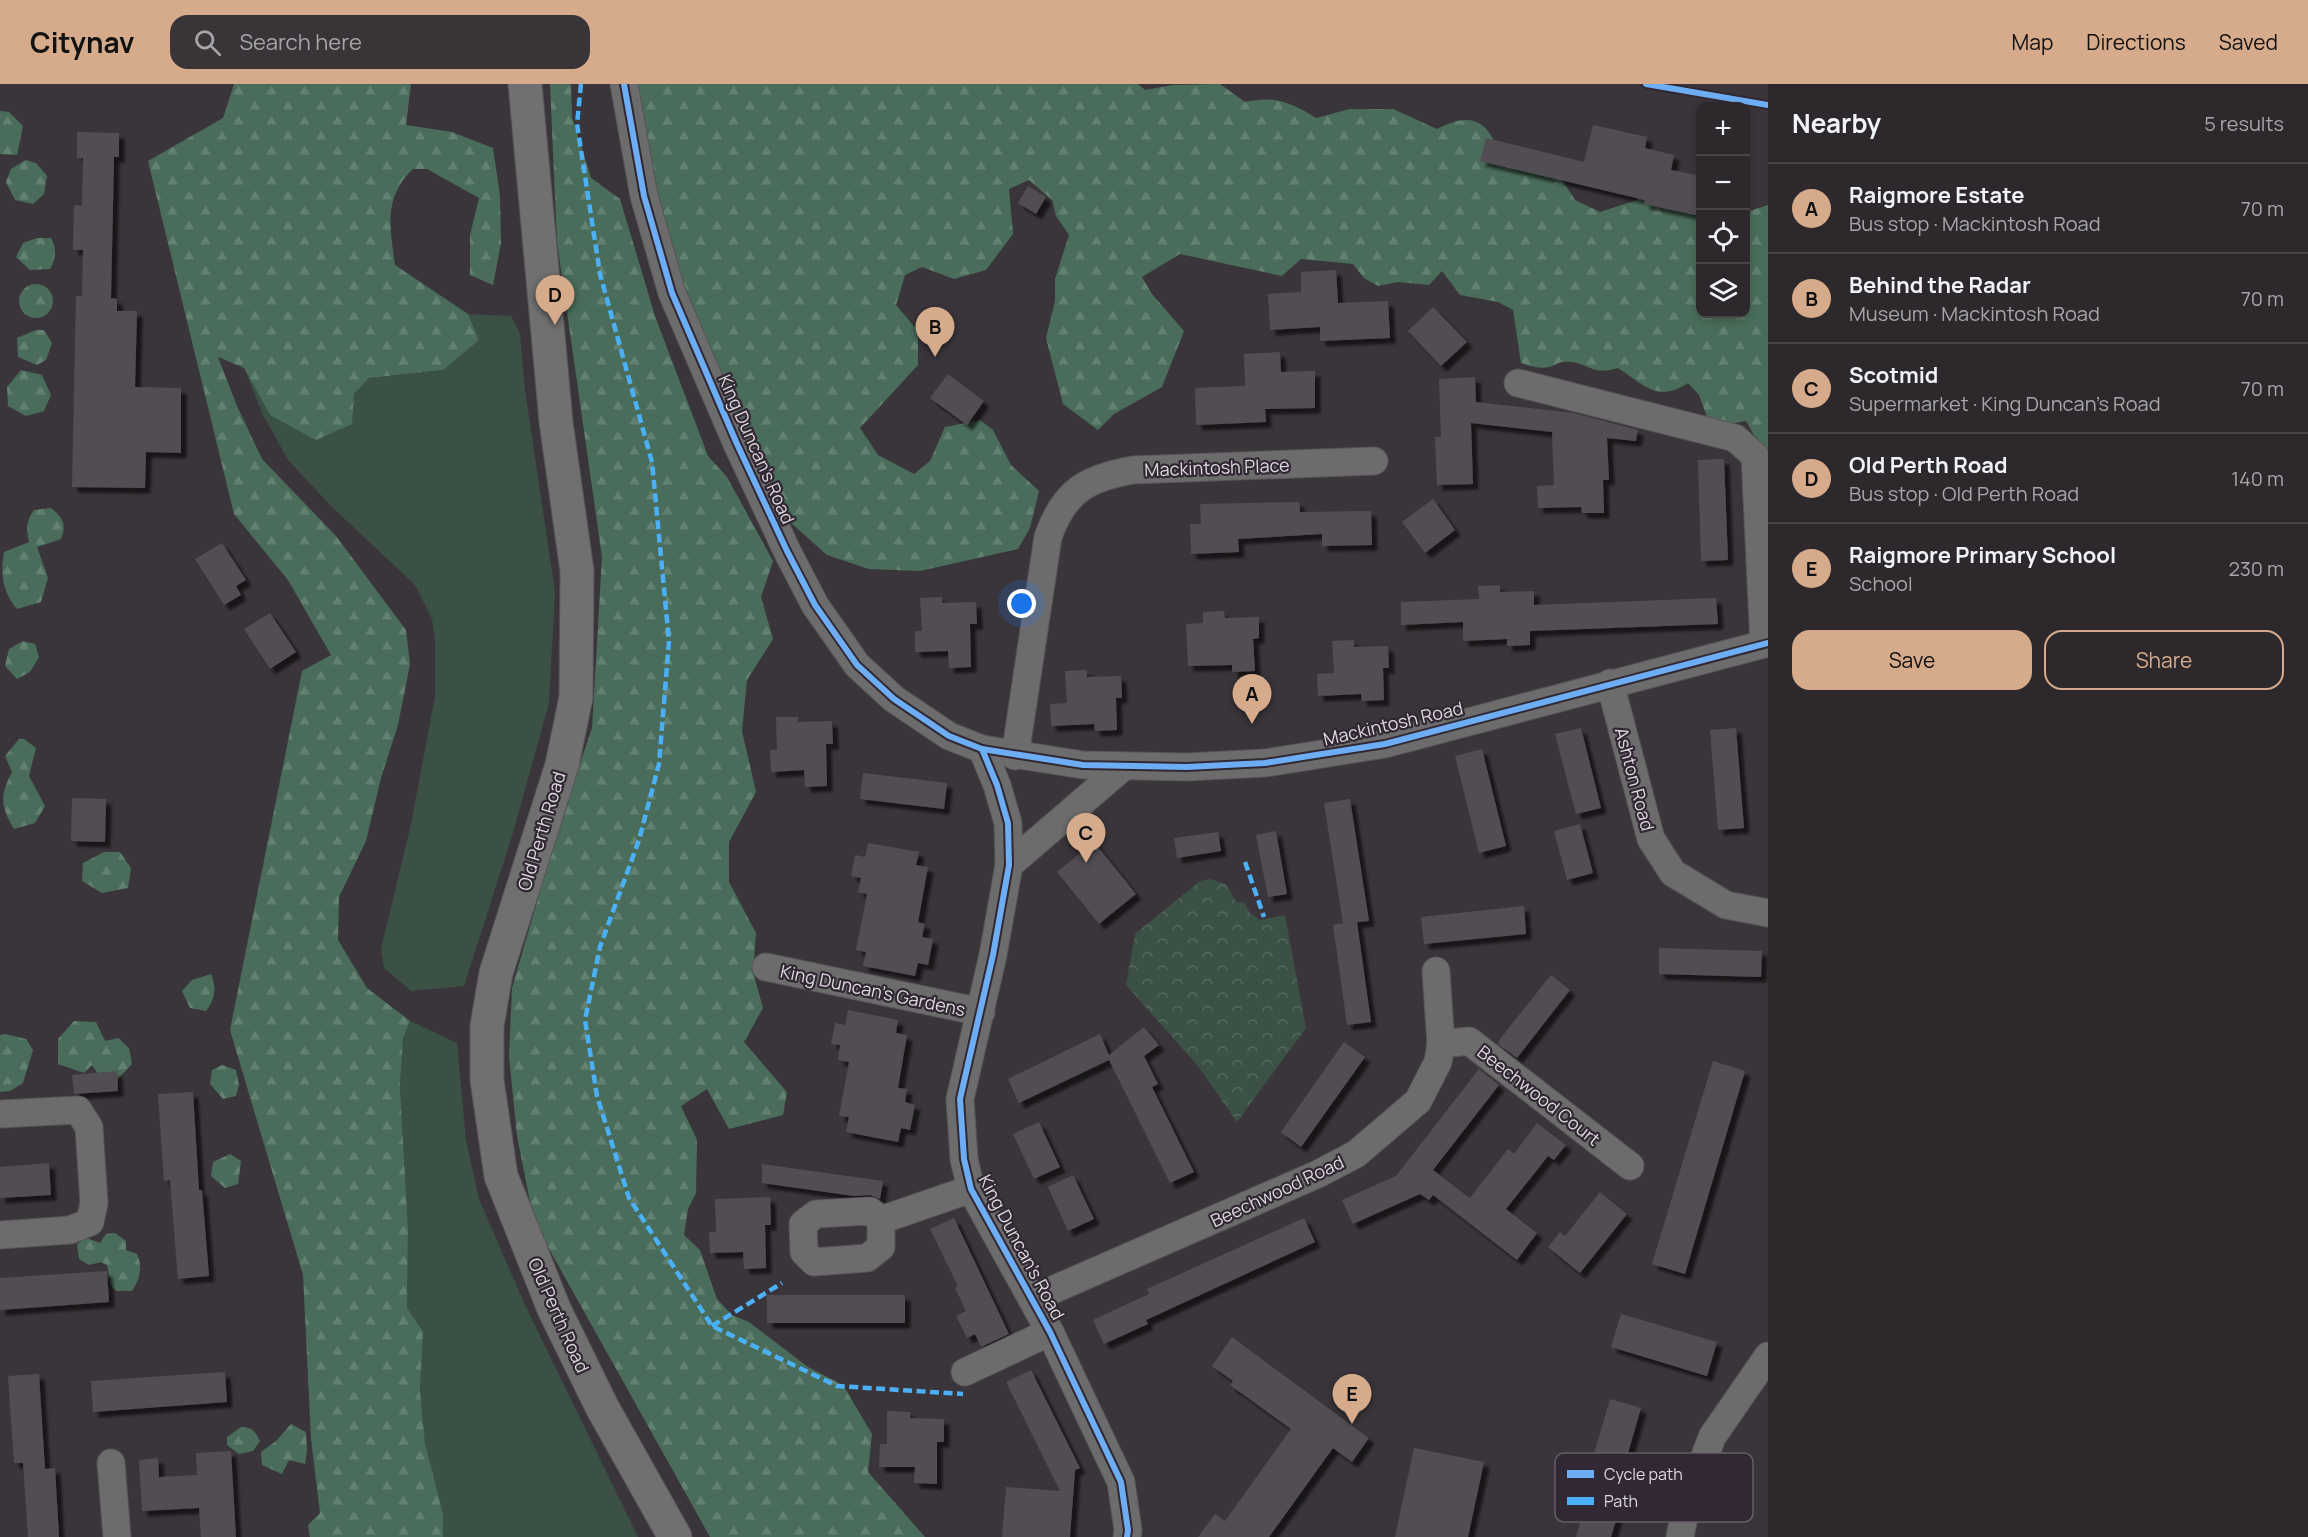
<!DOCTYPE html>
<html lang="en">
<head>
<meta charset="utf-8">
<style>
  body { margin:0; font-family:Manrope,sans-serif; background:#383438; color:#f1f3f6 }
  .controls { position:absolute; right:18px; top:18px; display:grid; overflow:hidden; border-radius:12px; box-shadow:0 3px 9px #0003 }
  .controls button { width:54px; height:54px; display:grid; place-items:center; padding:0; border:0; border-bottom:2px solid #484448; background:#2c282c; color:#f1f3f6; font:30px sans-serif }
  .you { position:absolute; left:1022px; top:520px; width:21px; height:21px; margin:-15px; border:4px solid #fff; border-radius:50%; background:#1a73e8; box-shadow:0 0 0 9px #1a73e833 }
  .badge { display:grid; place-items:center; width:39px; height:39px; border-radius:50%; background:#d6ab8b; color:#111; font-size:20px; font-weight:700 }
  .pin { position:absolute; translate:-50% -50px; filter:drop-shadow(0 2px 3px #0008) }
  .pin::after { content:''; position:absolute; top:32px; width:21px; height:18px; background:inherit; clip-path:polygon(0 0,100% 0,50% 100%) }
  .list { margin:0; padding:0; list-style:none }
  h2 { display:flex; justify-content:space-between; align-items:center; height:78px; margin:0; padding:0 24px; font-size:26px }
  h2 small { font-size:20px; font-weight:400; color:#a6a6a9 }
  .list li { display:grid; grid-template-columns:39px 1fr auto; gap:18px; align-items:center; box-sizing:border-box; height:90px; padding:0 24px; border-top:2px solid #484448 }
  .list b { display:block; font-size:22px; white-space:nowrap }
  .list p { margin:0; font-size:20px; white-space:nowrap; color:#a6a6a9 }
  .list em { font-size:20px; font-style:normal; color:#a6a6a9 }
  .actions { display:flex; gap:12px; padding:18px 24px }
  .actions a { flex:1; padding:14px 0; border:2px solid #d6ab8b; border-radius:18px; text-align:center; font-size:21px; color:#d6ab8b }
  .actions .main { background:#d6ab8b; color:#111 }
  .icon { flex:none; width:33px; height:33px; fill:none; stroke:currentColor; stroke-width:2; stroke-linecap:round; stroke-linejoin:round }
  .map { position:relative; flex:none; width:1768px; height:1453px; overflow:hidden }
  header { display:flex; align-items:center; gap:36px; box-sizing:border-box; height:84px; padding:0 30px; background:#d6ab8b; color:#111 }
  header strong { font-size:28px }
  nav { display:flex; gap:33px; margin-inline-start:auto; font-size:21px }
  .search { width:420px; height:54px; background:#383438; display:flex; align-items:center; gap:15px; box-sizing:border-box; padding:0 21px; border-radius:18px; color:#a6a6a9; font-size:22px }
  main { display:flex }
  aside { flex:1; background:#2c282c }
  .map>svg:first-child { display:block }
</style>
</head>
<body>
<header>
<strong>Citynav</strong>
<div class="search"><svg class="icon" aria-label="search" viewBox="0 0 24 24"><circle cx="10" cy="10" r="6"/><path d="M15 15l6 6"/></svg>Search here</div>
<nav><a>Map</a><a>Directions</a><a>Saved</a></nav>
</header>
<main>
<div class="map">
<svg width="1768" height="1453" viewBox="0 0 1768 1453">
  <defs>
    <pattern id="forest-firs" width="22" height="20" patternUnits="userSpaceOnUse" patternTransform="scale(1.5)"><rect width="22" height="20" fill="#496d5a"/><path d="M5 1l3.5 6h-7zM16 11l3.5 6h-7z" fill="#638171"/></pattern>
    <pattern id="park-crowns" width="20" height="18" patternUnits="userSpaceOnUse" patternTransform="scale(1.5)"><rect width="20" height="18" fill="#3b5145"/><path d="M2 6a3 3 0 1 1 6 0M12 15a3 3 0 1 1 6 0" fill="none" stroke="#57695f"/></pattern>
    <filter id="shadow"><feDropShadow dx="5.5" dy="5.5" stdDeviation="1.5" flood-color="#0009"/></filter>
  </defs>
  <rect width="100%" height="100%" fill="#3a353a"/>
  <g fill="#3b5145">
    <path d="M468,230l43,2 9,18 5,56 30,202 -6,111 -36,130 -49,153 -53,5 -27,-23 -3,-19 30,-125 24,-128v-55l-3,-22 -17,-34 -84,-79 -43,-46 -25,-45 -19,-47 26,47 84,-21 15,-16 74,-8 36,-30z"/>
    <path d="M410,937l47,22 9,97 13,59 46,106 113,232h-195v-23l-18,-71 -5,-52 3,-60 -16,-23 1,-79 -8,-143 3,-47z"/>
  </g>
  <g fill="url(#forest-firs)">
    <path d="M234,0h177l-5,41 46,7 41,16 7,48 1,47 -8,42 -23,-10v-40l9,-37 -52,-29h-14c-30,28 -23,59 -18,96l73,49 11,26 -36,30 -74,8 -15,16 -2,30 -36,16 -46,-25 -26,-47 -26,-11 19,49 25,53 74,77 70,94 4,34 -12,61 -17,53 -15,63 -27,56 -1,43 29,48 43,33 -7,18 -3,47 8,143 -1,79 16,23 -3,60 5,52 18,71v23h-133l-2,-12 12,-12 -9,-74 -8,-164 -73,-245 72,-359 29,-16 -43,-75 -54,-66 -86,-353 75,-43z"/>
    <path d="M550,0h21l1,33 19,61 29,21 35,117 53,140 19,21 46,84 -12,36 12,42 -26,41 -5,51 14,61 -27,50v40l27,51 -3,39 10,36 -19,34 43,50 -4,23 -54,14 -22,-40 -26,17 16,34 -1,53 -8,16 -4,26 16,15 17,49 15,16 17,7 59,45 35,18 29,49 -4,38 57,65h-215l-176,-315 -17,-86 -8,-80 3,-68 49,-169 31,-91 10,-171 -45,-315z"/>
    <path d="M631,0h507l7,6 28,-5 47,-1 25,18c29,-7 47,1 71,16l34,-9h43l44,20c27,-14 46,-14 59,16l54,16 25,39 25,12 37,-12 7,-19 56,25v108h46v-102l22,-7v255l-22,-39 -18,3 -21,-7 -8,-22 -11,-12c-30,20 -44,2 -70,-15 -29,9 -30,-8 -55,-6 -5,0 -9,4 -14,5 -10,2 -18,-1 -28,-4l-8,-53 -15,-8 -38,-7 -18,-24 -13,14 -31,-3 -20,4 -14,-8 -11,-14 -52,-5 -19,17 -102,-22 -38,23 10,17 32,37 -22,56 -48,27 -16,16 -35,-26 -17,-66 9,-37v-22l14,-44 -13,-19 -4,-16 -23,-20 -20,9 4,45 -27,36 -32,9 -32,-12 -17,8 -9,30 22,26v34l-58,63 18,27 36,19 16,-13 15,-34 35,-7 13,10 18,35 28,26 -9,37 -12,21 -98,22 -51,-2 -42,-14 -36,-32 -37,-68 -47,-100 -53,-149z"/>
    <path d="M0,27l9,1 14,14 -6,29 -17,-1z"/>
    <path d="M26,76l10,3 11,13 -3,18 -11,10 -18,-4 -9,-18 5,-13z"/>
    <path d="M37,154h14c6,11 5,21 -1,31l-20,1 -14,-13 7,-14z"/>
    <circle cx="36" cy="217" r="17"/>
    <path d="M36,246h8l8,13 -6,17 -9,5 -19,-8 -1,-19z"/>
    <path d="M21,286l21,5 9,20 -7,16 -18,5 -18,-10 -1,-19z"/>
    <path d="M51,424c12,10 16,16 10,31l-24,8 11,31 -7,24 -24,7c-14,-17 -17,-34 -13,-57l25,-10c-3,-13 -3,-21 5,-32z"/>
    <path d="M23,557l12,3 4,13 -9,15 -13,7 -12,-13 4,-17z"/>
    <path d="M19,655h5l12,9 -7,28 16,30 -10,17 -21,6c-14,-23 -14,-34 -2,-57l-7,-16z"/>
    <path d="M104,768h16l11,16 -3,20 -26,5 -20,-12 1,-18z"/>
    <path d="M211,890c6,14 4,25 -5,37l-16,-3 -8,-17 10,-11z"/>
    <path d="M74,937l22,1 9,19 13,-3 11,10 3,16 -15,16 -12,4 -13,-19 -8,8 -26,-9v-25z"/>
    <path d="M5,950l21,5 7,11 -10,33 -13,8 -10,1v-57z"/>
    <path d="M222,981l14,5 3,15 -3,11 -13,3 -13,-15 2,-14z"/>
    <path d="M230,1070l11,7 -3,23 -13,4 -14,-12 2,-14z"/>
    <path d="M115,1149l11,8v9l11,4c6,13 3,25 -5,37h-16l-5,-6 -4,-20 -6,-3 -12,3 -10,-6 -2,-14 7,-8 16,6 6,-9z"/>
    <path d="M291,1340l15,8 1,19 -2,13 -16,-4 -7,14 -20,-9 -1,-13 15,-11z"/>
    <path d="M241,1343c11,0 14,4 19,14l-7,10 -14,3 -12,-9v-8z"/>
  </g>
  <path fill="url(#park-crowns)" d="M1210,795l16,5 10,18 9,1 5,10 10,7 25,-5 21,113 -69,94 -39,-56 -72,-81 9,-51 65,-53z"/>
  <g fill="#514e52" filter="url(#shadow)">
    <path d="M1593,41l54,12 -2,11 29,7 -3,15 30,6v40l-57,-12 1,-4 -165,-39 6,-23 98,24z"/>
    <path d="M77,48l42,1v24h-5l-3,141 6,1v12h20l-2,76 46,1v65l-35,-1 -1,36 -73,-1 4,-191h6l1,-46h-10l1,-45 8,1 1,-48h-6z"/>
    <path d="M1028,102l18,11 -10,17 -18,-11z"/>
    <path d="M1336,186l2,33 50,-2 2,37 -70,3v-14l-50,3 -2,-36 33,-2v-20z"/>
    <path d="M1433,223l34,35 -26,24 -33,-35z"/>
    <path d="M1280,268l1,20 34,-1v37l-50,1 1,13 -70,3 -1,-37 50,-2 -1,-32z"/>
    <path d="M948,290l36,27 -17,24 -37,-27z"/>
    <path d="M1475,293l1,25 97,11 65,17 -2,11 -29,-3 2,42h-6l1,33h-22l-1,-6 -43,1 -1,-22 17,-1 -2,-53 -81,-9 2,61 -36,1 -2,-48h6l-2,-58z"/>
    <path d="M1724,375l4,101 -27,1 -3,-101z"/>
    <path d="M1433,415l22,31 -30,23 -23,-31z"/>
    <path d="M1299,418l1,10 71,-1 1,34 -50,1v-12l-84,5 1,13 -48,2 -1,-30h11l-1,-20z"/>
    <path d="M222,459l24,37 -10,6 5,9 -17,10 -29,-46z"/>
    <path d="M1500,501v7l34,-1v14l182,-7 2,26 -188,7v14l-23,1v-7l-44,2v-19l-62,3v-23l78,-3 -1,-13z"/>
    <path d="M942,513v6l34,-1 1,22h-7l1,43 -22,1 -1,-17 -33,1v-21h7l-2,-33z"/>
    <path d="M1224,527l1,7 34,-1v21l-6,1 2,32 -23,1v-7l-44,1 -2,-42 17,-1v-11z"/>
    <path d="M270,529l26,39 -26,17 -26,-40z"/>
    <path d="M1354,556v7l34,-1 1,22h-6l1,32 -22,1 -1,-7 -43,2 -1,-22 17,-1 -2,-32z"/>
    <path d="M1087,586v7l34,-1 1,22h-6l1,32 -22,1 -1,-7 -43,2 -1,-22 17,-1 -2,-32z"/>
    <path d="M776,633h22v5l34,-1 1,23h-7l1,42 -22,1 -1,-17 -33,2 -1,-22h7z"/>
    <path d="M1581,644l20,80 -25,6 -21,-80z"/>
    <path d="M1736,644l8,100 -26,2 -8,-100z"/>
    <path d="M1482,665l24,97 -27,7 -24,-97z"/>
    <path d="M863,689l84,10 -3,26 -84,-10z"/>
    <path d="M72,714l34,1 -1,43 -34,-1z"/>
    <path d="M1350,715l19,122 -12,1 14,100 -24,3 -14,-100 10,-2 -19,-120z"/>
    <path d="M1580,740l13,49 -26,7 -13,-49z"/>
    <path d="M1276,747l11,63 -19,3 -12,-62z"/>
    <path d="M1218,748l3,19 -44,7 -3,-20z"/>
    <path d="M1094,758l42,52 -37,30 -42,-52z"/>
    <path d="M868,759l51,9 -3,13 12,2 -10,55 7,2 -3,13 11,2 -5,26 -10,-2 -3,13 -52,-10 3,-14 -10,-2 11,-56 -9,-2 3,-14 -10,-2 4,-21 10,2z"/>
    <path d="M1524,822l2,28 -102,10 -3,-27z"/>
    <path d="M1659,864l103,3 -1,26 -102,-3z"/>
    <path d="M1551,891l19,15 -53,68 -19,-14 2,-5z"/>
    <path d="M848,926l50,10 -2,13 11,2 -9,53 9,1 -2,13 10,3 -5,25 -9,-2 -3,14 -52,-10 3,-15 -10,-1 10,-54 -11,-2 2,-15 -9,-1 4,-21 10,2z"/>
    <path d="M1144,943l15,18 -15,11 14,28 -6,3 42,85 -24,11 -61,-123 -90,43 -11,-24 92,-45 9,21z"/>
    <path d="M1344,958l21,15 -64,90 -20,-15z"/>
    <path d="M1713,977l32,10 -60,203 -33,-10z"/>
    <path d="M1479,985l20,16 -66,85 37,28 38,-49 6,5 23,-31 29,22 -12,15 -6,-4 -42,53 31,24 -20,27 -84,-65 -4,5 -9,-6 -67,30 -11,-24 54,-24z"/>
    <path d="M117,987l1,20 -44,3 -2,-19z"/>
    <path d="M193,1008l6,98h3l7,86 -31,3 -8,-99 -6,1 -6,-87z"/>
    <path d="M1039,1038l21,45 -26,12 -21,-45z"/>
    <path d="M49,1079l2,32 -51,3v-31z"/>
    <path d="M762,1080l121,17 -3,18 -10,-4 -16,1 -92,-13z"/>
    <path d="M1073,1091l21,44 -26,12 -20,-44z"/>
    <path d="M1600,1108l27,22 -47,59 -32,-26 12,-15 5,4z"/>
    <path d="M770,1113l1,28h-6l1,43 -22,1 -1,-17 -33,1 -1,-21h7l-1,-33z"/>
    <path d="M954,1134l55,116 -28,13 -6,-13 -8,4 -11,-22 10,-5 -11,-23 3,-2 -28,-57z"/>
    <path d="M1304,1134l11,24 -169,78 2,4 -44,20 -11,-24 56,-26 -2,-5z"/>
    <path d="M107,1187l2,31 -109,8v-32z"/>
    <rect x="767" y="1211" width="138" height="28"/>
    <path d="M1621,1230l96,28 -10,34 -96,-29z"/>
    <path d="M1232,1253l137,101 -17,24 -19,-14 -64,89h-71l17,-23 10,7 66,-92 -61,-44 3,-4 -21,-15z"/>
    <path d="M1031,1286l49,98 -5,2 -5,67h-68l4,-50 54,4 -54,-109z"/>
    <path d="M225,1288l2,30 -134,10 -2,-31z"/>
    <path d="M39,1290l6,95 10,-1 4,69h-31l-5,-74h-9l-6,-87z"/>
    <path d="M1610,1315l31,9 -25,87 7,2 -12,40h-35l17,-57 -6,-2z"/>
    <path d="M887,1327l23,1v6l34,1v23h-7v42l-23,-1 1,-16h-36l1,-23h7z"/>
    <path d="M1414,1364l70,14 -16,75h-73z"/>
    <path d="M231,1367l5,86h-35l-2,-29 -57,3 -3,-51 19,-2 1,19 38,-2 -1,-22z"/>
  </g>
  <g fill="none" stroke-linecap="round" stroke-linejoin="round">
    <g stroke="#575357" stroke-width="29">
      <g id="minor">
        <path d="M624,0l20,112 28,97 65,151 50,107 28,54 42,60 37,34 55,37 33,13 101,16 104,2 78,-4 120,-19 383,-101"/>
        <path d="M1518,299l217,55 20,18 9,188"/>
        <path d="M1610,599l41,156 22,34 53,32 42,8"/>
        <path d="M982,665l15,36 11,38 1,42 -16,90 -33,144 4,60 7,30 79,143 71,150 7,48 -1,7"/>
        <path d="M1015,672l33,-219c16,-46 39,-59 85,-67l241,-9"/>
        <path d="M1009,781l114,-98"/>
        <path d="M766,883l215,45"/>
        <path d="M1441,960l28,-3 161,125"/>
        <path d="M0,1030l78,-4 11,17 5,76 -4,19 -20,8 -70,5"/>
        <path d="M881,1136v27l-14,11 -53,4 -10,-10 -1,-28 13,-10 54,-3 11,9 90,-31"/>
        <path d="M1032,1215l286,-125 38,-20 62,-53 20,-39 3,-18 -5,-73"/>
        <path d="M965,1288l85,-40"/>
        <path d="M111,1379l6,74"/>
        <path d="M1680,1453l5,-26 27,-74 56,-81"/>
      </g>
    </g>
    <g stroke="#575357" stroke-width="35">
      <path id="secondary" d="M525,0l31,338 21,149 -1,126 -14,68 -66,208 -9,53v54l14,96 53,133 48,98 73,130"/>
    </g>
    <use href="#minor" stroke="#6d6c6d" stroke-width="27"/>
    <use href="#secondary" stroke="#707070" stroke-width="33"/>
    <g stroke="#4cb0f7" stroke-width="4.5" stroke-dasharray="9 4.5" stroke-linecap="butt">
      <path d="M581,0l-4,40 23,150 52,188 17,179 -10,123 -20,76 -39,107 -15,73 12,76 32,102 83,128 125,60 126,8"/>
      <path d="M1245,778l19,55"/>
      <path d="M712,1242l70,-43"/>
    </g>
    <g stroke="#312833" stroke-width="10">
      <g id="cycleway">
        <path d="M624,0l20,112 28,97 65,151 50,107 28,54 42,60 37,34 55,37 33,13 101,16 104,2 78,-4 120,-19 383,-101"/>
        <path d="M1646,0l122,21"/>
        <path d="M982,665l15,36 11,38 1,42 -16,90 -33,144 4,60 7,30 79,143 71,150 7,48 -1,7"/>
      </g>
    </g>
    <use href="#cycleway" stroke="#6dadf4" stroke-width="6"/>
  </g>
  <g text-anchor="middle" dominant-baseline="central" stroke-width="4.5" stroke-linejoin="round" paint-order="stroke">
    <g font-size="18" fill="#ded8df" stroke="#312833">
      <text transform="translate(757 365) rotate(66)">King Duncan's Road</text>
      <text transform="translate(1217 383) rotate(-2)">Mackintosh Place</text>
      <text transform="translate(1393 639) rotate(-13)">Mackintosh Road</text>
      <text transform="translate(1635 695) rotate(75)">Ashton Road</text>
      <text transform="translate(541 747) rotate(-73)">Old Perth Road</text>
      <text transform="translate(873 906) rotate(12)">King Duncan's Gardens</text>
      <text transform="translate(1539 1011) rotate(38)">Beechwood Court</text>
      <text transform="translate(1277 1107) rotate(-25)">Beechwood Road</text>
      <text transform="translate(1022 1163) rotate(62)">King Duncan's Road</text>
      <text transform="translate(559 1231) rotate(66)">Old Perth Road</text>
    </g>
  </g>
  <rect x="1555" y="1369" width="198" height="69" rx="9" fill="#312833" stroke="#655d67" stroke-width="1.5"/>
  <rect x="1567" y="1386" width="27" height="8" fill="#6dadf4"/>
  <rect x="1567" y="1413" width="27" height="8" fill="#4cb0f7"/>
  <g font-size="16" fill="#ded8df">
    <text x="1604" y="1396">Cycle path</text>
    <text x="1604" y="1423">Path</text>
  </g>
</svg>
<div class="controls">
<button>+</button>
<button>−</button>
<button><svg class="icon" aria-label="locate" viewBox="0 0 24 24"><circle cx="12" cy="12" r="6"/><path d="M12 2v4M12 18v4M2 12h4M18 12h4"/></svg></button>
<button><svg class="icon" aria-label="layers" viewBox="0 0 24 24"><path d="M12 4l9 5-9 5-9-5zM3 14l9 5 9-5"/></svg></button>
</div>
<div class="you"></div>
<div class="pin badge" style="left:1252px;top:640px">A</div>
<div class="pin badge" style="left:935px;top:273px">B</div>
<div class="pin badge" style="left:1086px;top:779px">C</div>
<div class="pin badge" style="left:555px;top:241px">D</div>
<div class="pin badge" style="left:1352px;top:1340px">E</div>
</div>
<aside>
<h2>Nearby<small>5 results</small></h2>
<ul class="list">
<li><span class="badge">A</span><div><b>Raigmore Estate</b><p>Bus stop · Mackintosh Road</p></div><em>70 m</em></li>
<li><span class="badge">B</span><div><b>Behind the Radar</b><p>Museum · Mackintosh Road</p></div><em>70 m</em></li>
<li><span class="badge">C</span><div><b>Scotmid</b><p>Supermarket · King Duncan's Road</p></div><em>70 m</em></li>
<li><span class="badge">D</span><div><b>Old Perth Road</b><p>Bus stop · Old Perth Road</p></div><em>140 m</em></li>
<li><span class="badge">E</span><div><b>Raigmore Primary School</b><p>School</p></div><em>230 m</em></li>
</ul>
<div class="actions"><a class="main">Save</a><a>Share</a></div>
</aside>
</main>
</body>
</html>
